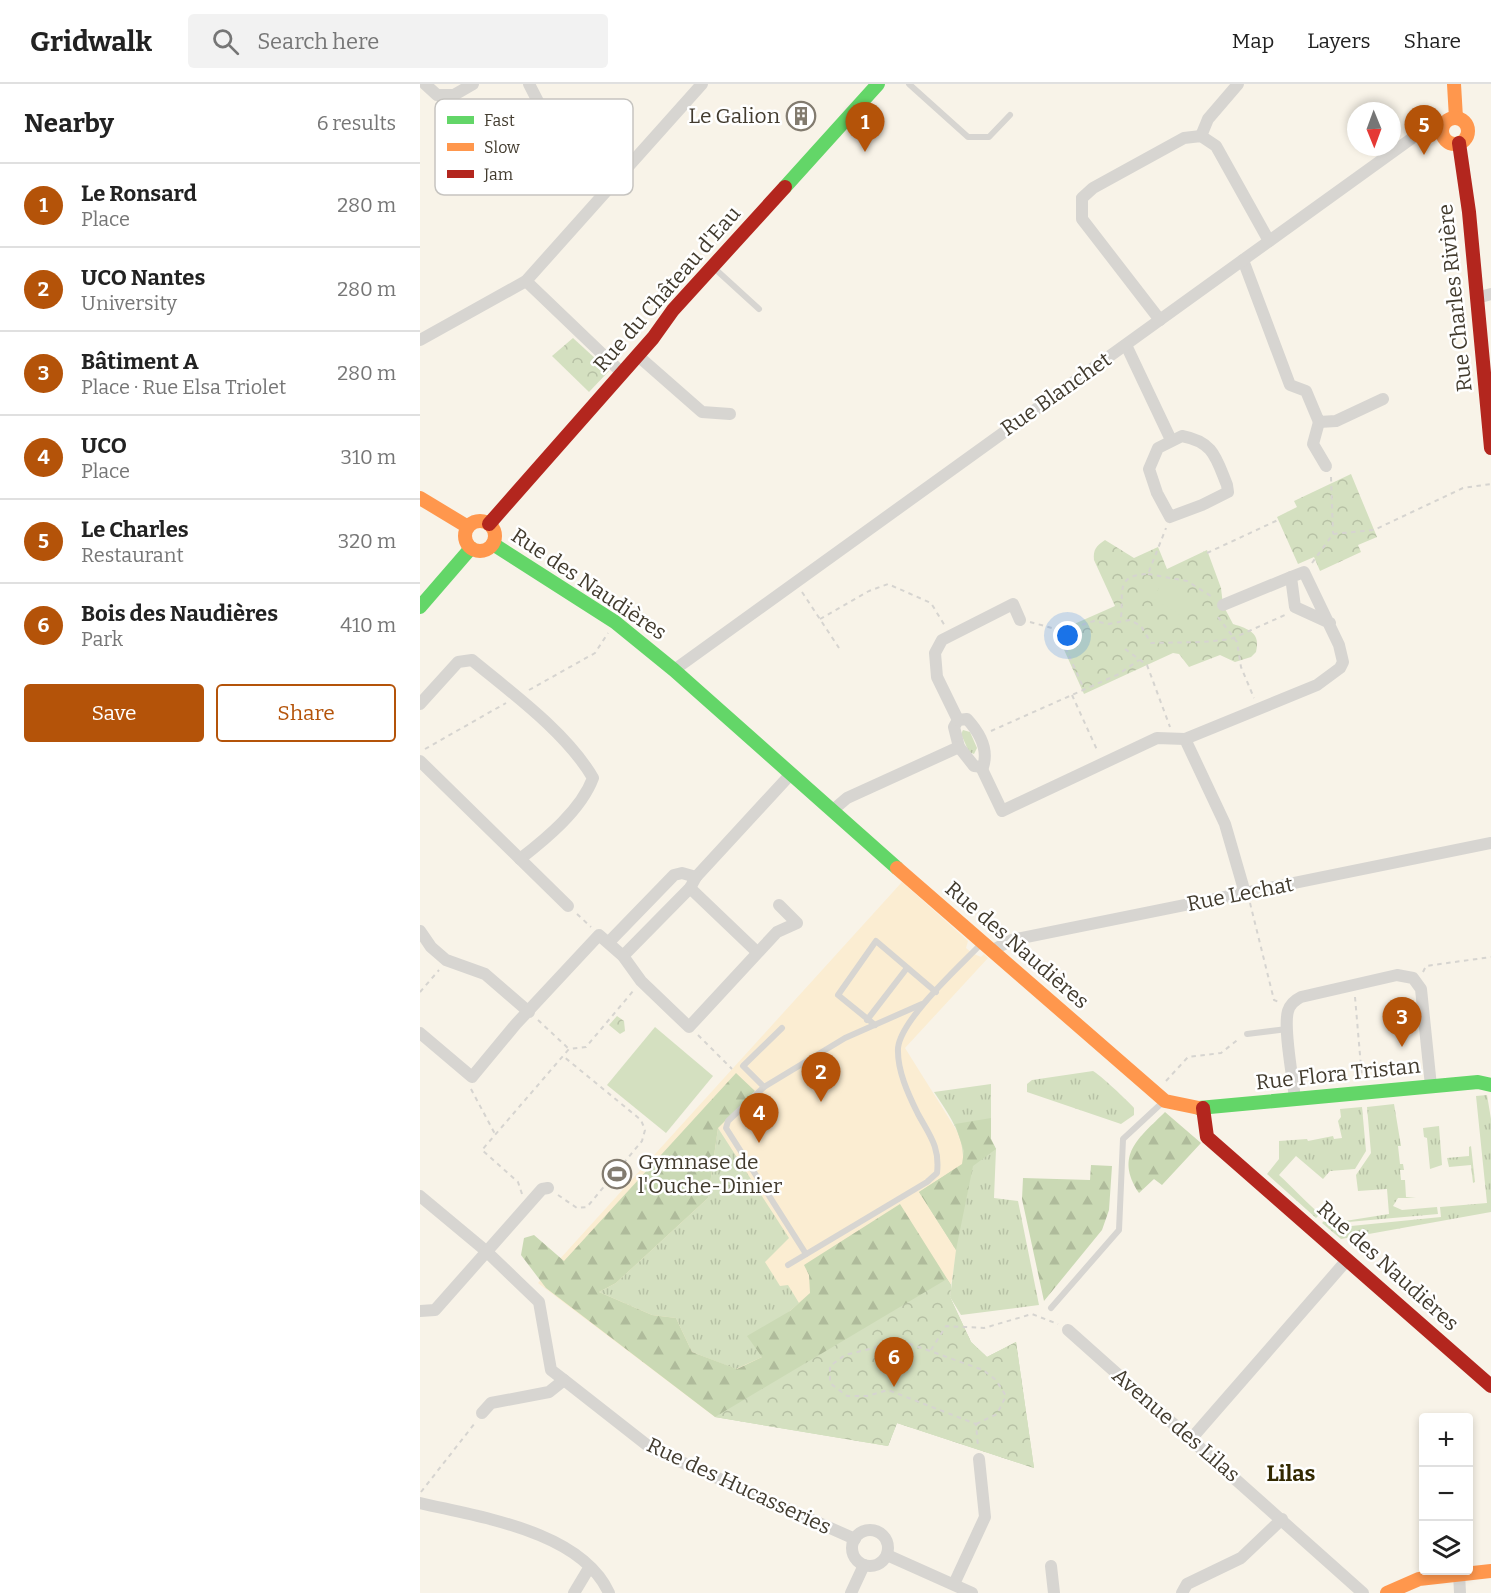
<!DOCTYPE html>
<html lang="en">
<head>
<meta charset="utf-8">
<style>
  body { margin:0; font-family:Bitter,serif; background:#f2f2f2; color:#222 }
  .controls { position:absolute; right:18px; bottom:18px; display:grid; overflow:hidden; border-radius:6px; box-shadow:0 3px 9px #0003 }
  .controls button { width:54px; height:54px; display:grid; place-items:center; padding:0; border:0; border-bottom:2px solid #e0e0e0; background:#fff; color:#222; font:30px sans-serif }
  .compass { position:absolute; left:927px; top:18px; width:54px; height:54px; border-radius:50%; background:#fff; box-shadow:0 3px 9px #0003; rotate:179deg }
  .you { position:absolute; left:648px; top:552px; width:21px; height:21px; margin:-15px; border:4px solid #fff; border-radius:50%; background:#1a73e8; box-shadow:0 0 0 9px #1a73e833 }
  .badge { display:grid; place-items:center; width:39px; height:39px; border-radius:50%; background:#b45309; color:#fff; font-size:20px; font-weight:700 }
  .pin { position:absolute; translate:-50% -50px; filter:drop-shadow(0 2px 3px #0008) }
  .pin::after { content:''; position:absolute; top:32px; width:21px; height:18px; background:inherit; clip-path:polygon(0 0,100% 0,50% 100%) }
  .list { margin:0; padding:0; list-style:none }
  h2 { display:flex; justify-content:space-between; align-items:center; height:78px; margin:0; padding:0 24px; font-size:26px }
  h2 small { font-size:20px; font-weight:400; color:#767676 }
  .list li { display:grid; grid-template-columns:39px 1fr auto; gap:18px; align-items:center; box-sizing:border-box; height:84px; padding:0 24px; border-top:2px solid #e0e0e0 }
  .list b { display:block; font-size:22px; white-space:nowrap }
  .list p { margin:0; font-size:20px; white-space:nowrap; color:#767676 }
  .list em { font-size:20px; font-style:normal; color:#767676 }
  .actions { display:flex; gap:12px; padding:18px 24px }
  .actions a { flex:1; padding:14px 0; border:2px solid #b45309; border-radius:6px; text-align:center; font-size:21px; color:#b45309 }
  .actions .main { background:#b45309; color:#fff }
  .icon { flex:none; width:33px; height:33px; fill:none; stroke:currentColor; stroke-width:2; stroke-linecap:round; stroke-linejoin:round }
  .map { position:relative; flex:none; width:1071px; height:1509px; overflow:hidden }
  header { display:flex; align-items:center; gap:36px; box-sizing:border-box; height:84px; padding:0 30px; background:#fff; border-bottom:2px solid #e0e0e0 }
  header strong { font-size:28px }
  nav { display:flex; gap:33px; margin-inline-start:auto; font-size:21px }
  .search { width:420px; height:54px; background:#f2f2f2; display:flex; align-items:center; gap:15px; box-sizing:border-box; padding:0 21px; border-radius:6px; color:#767676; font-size:22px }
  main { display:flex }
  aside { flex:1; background:#fff }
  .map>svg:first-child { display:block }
</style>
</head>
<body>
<header>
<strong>Gridwalk</strong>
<div class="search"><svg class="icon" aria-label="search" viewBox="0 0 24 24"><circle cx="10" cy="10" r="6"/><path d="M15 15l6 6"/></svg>Search here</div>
<nav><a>Map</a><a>Layers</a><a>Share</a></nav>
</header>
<main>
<aside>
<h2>Nearby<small>6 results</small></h2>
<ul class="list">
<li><span class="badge">1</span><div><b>Le Ronsard</b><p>Place</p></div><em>280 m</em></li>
<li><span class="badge">2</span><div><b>UCO Nantes</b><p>University</p></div><em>280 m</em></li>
<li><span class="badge">3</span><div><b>Bâtiment A</b><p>Place · Rue Elsa Triolet</p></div><em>280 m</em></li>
<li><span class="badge">4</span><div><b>UCO</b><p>Place</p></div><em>310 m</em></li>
<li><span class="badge">5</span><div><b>Le Charles</b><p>Restaurant</p></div><em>320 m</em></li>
<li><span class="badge">6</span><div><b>Bois des Naudières</b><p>Park</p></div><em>410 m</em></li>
</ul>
<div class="actions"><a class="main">Save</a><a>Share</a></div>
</aside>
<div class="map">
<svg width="1071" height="1509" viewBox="0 0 1071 1509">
  <defs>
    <pattern id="grass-tufts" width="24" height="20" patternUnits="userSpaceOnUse" patternTransform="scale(1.5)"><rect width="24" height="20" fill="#d4e0c0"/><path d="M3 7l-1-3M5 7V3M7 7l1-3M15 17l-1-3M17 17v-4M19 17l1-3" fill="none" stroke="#b7c1a5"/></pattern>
    <pattern id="forest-firs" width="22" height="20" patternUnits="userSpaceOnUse" patternTransform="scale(1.5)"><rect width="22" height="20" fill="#cad9b4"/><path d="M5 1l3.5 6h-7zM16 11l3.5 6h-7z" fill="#afbb9b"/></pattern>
    <pattern id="park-crowns" width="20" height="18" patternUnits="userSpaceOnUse" patternTransform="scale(1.5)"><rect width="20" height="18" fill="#d4e0c0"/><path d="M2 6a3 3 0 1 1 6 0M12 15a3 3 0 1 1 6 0" fill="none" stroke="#b7c1a5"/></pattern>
  </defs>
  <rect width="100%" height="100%" fill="#f8f3e8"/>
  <path fill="#fbedd2" d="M482,798l66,59 -2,7 6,5 9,4 3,-3 4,4 -83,90 67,107 -21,130 -4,-6 -232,138 -177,-134z"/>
  <g fill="url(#grass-tufts)">
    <path d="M543,646l7,2 7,16 -3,6 -5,-2 -8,-18z"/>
    <path d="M673,987c5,2 36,31 41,37v7l-13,9 -94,-32v-8l5,-4z"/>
    <path d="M571,1000v55l5,10 -2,49 24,3 21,104 -78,10 -11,-18 6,-47 -37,-58 44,-28c2,-28 -14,-49 -29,-72z"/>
    <path d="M1067,1011l4,24v93l-150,27 -19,-16 3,-3 7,6h19l90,-9 -1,-10 47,-4 -11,-107z"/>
    <path d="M974,1020l7,42h-3l2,18h3l1,6h-4l1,10h4l1,17 10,1h-18l-5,8 9,4 35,-3 1,7 -90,8 -3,-1 44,-7 -2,-25 -29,2 -2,-16 15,-22 -4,-46z"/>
    <path d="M942,1023l4,44 -11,18 -25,2 -7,8 -27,-23 -17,19c15,14 25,25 41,39l-4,4 -49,-44 12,-15v-18l28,-2 1,2 25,-5 1,3 8,-1 -4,-17 3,-4 -1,-8z"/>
    <path d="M1019,1042l3,39 -12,4 -3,-31 -3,-1 -1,-9z"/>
    <path d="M298,1044l71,110 -24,24 15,24 8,-1 11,18 -9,8 -28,46 -26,12 -44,-17 -16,-34 -24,-3 -53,-23 17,-9 92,-85z"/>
    <path d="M1051,1062l4,36 -2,1 -2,-18 -22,2 -2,-9 22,-2v-9z"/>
  </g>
  <g fill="url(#forest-firs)">
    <path d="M316,989l19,18 -37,37 -10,70 -92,85 -17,9 53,23 24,3 16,34 45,17 25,-12 -15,-21 43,-25 20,-18 -1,-18 -5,-10 96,-61 51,81 -1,12 21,45 16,15 29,-15 18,126 -137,-45 -9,23 -173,-29 -169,-129 -25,-33 3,-17 10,-3 30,26z"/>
    <path d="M745,1028l36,31 -39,42 -8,-6 -15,14c-25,-38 0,-55 26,-81z"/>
    <path d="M571,1034v21l5,10 -23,17 -17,84 -37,-58 43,-28 2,-13 -9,-27z"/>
    <path d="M671,1081l21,1 -3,44 -7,20 -58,71 -22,-102 1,-21 67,2z"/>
  </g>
  <g fill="url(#park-crowns)">
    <path d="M153,254l36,33 -20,21 -37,-36z"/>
    <path d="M931,390l26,63 -19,8 3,7 -41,19 -6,-14 -16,7 -21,-47 20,-10 -3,-6z"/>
    <path d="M685,456l29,18 24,-11 9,22 40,-19 14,38 2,17 10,19c16,5 28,9 23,28l-5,5 -16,5 -15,-7 -31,12 -10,-13 -6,-1 -89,41 -28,-62 59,-26 -21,-46c-1,-10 2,-14 11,-20z"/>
    <path d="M197,932l7,5 1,10 -5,3 -11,-9z"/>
    <path d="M527,1195l4,6 -1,12 21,45 16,15 29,-15 18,126 -137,-45 -9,23 -173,-29z"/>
  </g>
  <g fill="#d4e0c0">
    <path d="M744,495l33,20 -12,19 -32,-20z"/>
    <path d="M235,943l58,49 -47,57 -59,-48z"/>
  </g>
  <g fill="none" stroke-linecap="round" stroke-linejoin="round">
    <g stroke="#d6d4d0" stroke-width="2" stroke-dasharray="4.5 4.5" stroke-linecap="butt">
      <path d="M911,393l2,57"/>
      <path d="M787,469l71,-33"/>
      <path d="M892,479l21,-29 41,-4 89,-42 28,-4"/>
      <path d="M728,490l39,7 27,17"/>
      <path d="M382,508l37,56"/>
      <path d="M701,533c3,-24 -7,-42 27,-43l18,-46"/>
      <path d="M798,533l19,25 4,25 13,31"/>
      <path d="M400,535l49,-28 19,-7 43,19 14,23"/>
      <path d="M610,538l33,9 31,-10 14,3 22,-4 11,6 10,17 52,-1 28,-3 54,-24"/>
      <path d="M643,547l-2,7 23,51"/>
      <path d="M705,565l22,16 23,62"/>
      <path d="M109,606l66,-37 13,-20"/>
      <path d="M652,611l26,57"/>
      <path d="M571,647l128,-57 20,-14"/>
      <path d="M5,665l81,-46"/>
      <path d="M830,819l24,97 5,2"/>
      <path d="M157,830l14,13"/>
      <path d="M1003,888l3,-6 65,-9"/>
      <path d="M0,908l19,-22"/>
      <path d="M935,913l7,81"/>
      <path d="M118,936l31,29"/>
      <path d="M278,951l34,34"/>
      <path d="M746,997l22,-24 33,-4 19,-15"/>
      <path d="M51,1005l24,45"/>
      <path d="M102,1110l-4,-12 -36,-32 87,-101 17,-2 48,-57"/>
      <path d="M138,1111l19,13 10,-1 55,-66 3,-11 -4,-10 -78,-64"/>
      <path d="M511,1266l15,-24 38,2 48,-14 26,10"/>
      <path d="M556,1340l21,-10 9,-18 -10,-16 -13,-10 -81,-29 -57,14 -15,11v17l17,13h20l21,-6 88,34 2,23"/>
      <path d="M1,1408l54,-69"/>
    </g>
    <g stroke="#d7d5d1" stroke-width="6">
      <path d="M489,0l59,53h21l21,-22"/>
      <path d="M293,183l46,42"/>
      <path d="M447,936l40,-52"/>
      <path d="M455,941l-37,-30 38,-54 60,51"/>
      <path d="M827,950l40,-5"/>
      <path d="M344,1003l-21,-21 39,-38"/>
      <path d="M386,1170l-80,-126 2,-7 36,-34 81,-49 77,-34"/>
      <path d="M368,1181l139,-83 10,-9c3,-26 -7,-37 -19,-59 -10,-20 -21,-44 -20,-66 3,-29 62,-82 83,-104"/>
      <path d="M631,1224l68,-78 4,-91 41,-38"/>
    </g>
    <g stroke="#d7d5d1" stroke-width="12">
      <path d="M5,0l12,11h17l19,-11"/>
      <path d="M109,0l38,74 37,35"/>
      <path d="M781,52l7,-17 30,-35"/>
      <path d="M823,176l47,125 16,6 13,31 17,-1 47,-22"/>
      <path d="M106,197l95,91"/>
      <path d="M1057,214l14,-4"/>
      <path d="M740,236l-78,-101v-21l11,-10 91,-50 17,-2 15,10 53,95"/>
      <path d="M0,256l106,-59 176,-197"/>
      <path d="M706,261l45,95"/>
      <path d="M217,271l65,57 28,2"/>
      <path d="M899,338l-6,22 13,22"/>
      <path d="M762,352c32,6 34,22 45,49l1,7 -26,13 -32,12 -13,-24 -8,-24 9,-21z"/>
      <path d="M803,521l68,-28"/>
      <path d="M254,586l741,-534 27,-5"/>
      <path d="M0,620l38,-42 14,-2c40,33 95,73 121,118 -12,32 -46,60 -73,81"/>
      <path d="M547,635c12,13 22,30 16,48l-9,-1 -15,-19 -5,-20 4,-7z"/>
      <path d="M538,636l-21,-43 -2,-24 7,-13 71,-36 7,16"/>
      <path d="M765,655l40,85 20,69"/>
      <path d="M0,677l148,145"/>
      <path d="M561,683l21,44 155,-73 28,1 132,-54 23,-17 3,-6 -4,-17 -35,-73 -13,5 4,30 35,16"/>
      <path d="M413,726l14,-12 112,-51"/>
      <path d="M276,793l94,-102"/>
      <path d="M270,804l67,64"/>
      <path d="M0,847l11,16 15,13 39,14 44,38"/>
      <path d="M189,858l65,-67 8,-2 14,4 -6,11 -67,68"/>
      <path d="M571,867l21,-11 479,-97"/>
      <path d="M0,949l52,44 44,-53 83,-89 24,21 18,25 48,46 88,-95 20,-9 -18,-18"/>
      <path d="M875,1015c-2,-21 -12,-71 -7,-88 2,-7 7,-11 13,-14l96,-22 16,3 8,11 10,97"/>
      <path d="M0,1112l66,55 53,51 12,68 13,10 88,69 203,90"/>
      <path d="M0,1227l15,-1 107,-121 6,-1"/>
      <path d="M648,1246l295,263"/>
      <path d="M62,1329l9,-10 58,-11 15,-12"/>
      <path d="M771,1355l156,-179"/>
      <path d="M0,1419c59,14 161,28 189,90"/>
      <circle cx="450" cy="1464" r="18"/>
      <path d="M467,1471l85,38"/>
      <path d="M631,1482l3,27"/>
      <path d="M1039,1489l1,20"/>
      <path d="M534,1500l31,-67 -6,-58"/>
      <path d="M154,1509l15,-25"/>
      <path d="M431,1509l13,-28"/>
      <path d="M762,1509l5,-9 54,-26 41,-39"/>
    </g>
    <g stroke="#63d668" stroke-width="14">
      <path d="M365,103l93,-103"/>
      <path d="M73,460l122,78 59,48 223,198"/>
      <path d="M0,523l51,-59"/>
      <path d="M779,1024l279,-26 13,3"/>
    </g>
    <g stroke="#ff974d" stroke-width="14">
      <path d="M1034,0l2,34"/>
      <circle cx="1035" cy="47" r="13"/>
      <path d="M0,414l48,29"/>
      <circle cx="60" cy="452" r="15"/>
      <path d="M477,784l268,233 34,7"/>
      <path d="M967,1509l32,-14 72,-8"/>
    </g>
    <g stroke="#b3261e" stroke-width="14">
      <path d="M1039,59l10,69 22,236"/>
      <path d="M69,440l164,-186 20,-28 112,-123"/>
      <path d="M783,1024l4,29 284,249"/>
    </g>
  </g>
  <defs>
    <g id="building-ring" transform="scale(1.5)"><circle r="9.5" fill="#fff" stroke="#827b6f" stroke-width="1.5"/><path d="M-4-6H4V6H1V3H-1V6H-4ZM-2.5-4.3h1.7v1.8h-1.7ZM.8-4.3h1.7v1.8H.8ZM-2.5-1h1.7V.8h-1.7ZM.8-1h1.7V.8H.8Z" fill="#827b6f"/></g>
    <g id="stadium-ring" transform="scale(1.5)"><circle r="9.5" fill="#fff" stroke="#827b6f" stroke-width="1.5"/><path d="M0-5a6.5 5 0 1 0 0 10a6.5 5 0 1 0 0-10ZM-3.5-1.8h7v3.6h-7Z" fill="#827b6f"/></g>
  </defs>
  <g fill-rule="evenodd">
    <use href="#building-ring" x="381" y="32"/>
    <use href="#stadium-ring" x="197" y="1090"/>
  </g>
  <g text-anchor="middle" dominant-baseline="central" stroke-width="5" stroke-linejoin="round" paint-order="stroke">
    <g font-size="21" fill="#423b2e" stroke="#fff" text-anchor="end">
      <text x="360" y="32">Le Galion</text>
      <text x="218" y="1078" text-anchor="start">Gymnase de<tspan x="218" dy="24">l'Ouche-Dinier</tspan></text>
    </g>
    <g font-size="21" fill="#423b2e" stroke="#fff">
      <text transform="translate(247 205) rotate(-49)">Rue du Château d'Eau</text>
      <text transform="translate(1035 214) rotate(-96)">Rue Charles Rivière</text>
      <text transform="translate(636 310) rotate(-35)">Rue Blanchet</text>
      <text transform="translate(169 500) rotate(34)">Rue des Naudières</text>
      <text transform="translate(820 810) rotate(-11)">Rue Lechat</text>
      <text transform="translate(597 861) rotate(41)">Rue des Naudières</text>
      <text transform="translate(918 990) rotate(-6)">Rue Flora Tristan</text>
      <text transform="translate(968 1182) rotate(42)">Rue des Naudières</text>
      <text transform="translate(756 1341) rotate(41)">Avenue des Lilas</text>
      <text transform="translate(319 1402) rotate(25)">Rue des Hucasseries</text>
    </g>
    <g font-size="22" font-weight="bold" fill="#332900" stroke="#fff">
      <text x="871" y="1389">Lilas</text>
    </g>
  </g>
  <rect x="15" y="15" width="198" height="96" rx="9" fill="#fff" stroke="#c6c4c0" stroke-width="1.5"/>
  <rect x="27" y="32" width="27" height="8" fill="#63d668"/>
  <rect x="27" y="59" width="27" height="8" fill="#ff974d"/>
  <rect x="27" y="86" width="27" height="8" fill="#b3261e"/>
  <g font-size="16" fill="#423b2e">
    <text x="64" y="42">Fast</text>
    <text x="64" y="69">Slow</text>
    <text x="64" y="96">Jam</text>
  </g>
</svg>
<div class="controls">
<button>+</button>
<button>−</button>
<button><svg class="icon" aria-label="layers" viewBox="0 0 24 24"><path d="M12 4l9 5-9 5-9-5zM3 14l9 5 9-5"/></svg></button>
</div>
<svg class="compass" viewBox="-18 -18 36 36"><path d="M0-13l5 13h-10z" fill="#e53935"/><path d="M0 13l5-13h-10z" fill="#767676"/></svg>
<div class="you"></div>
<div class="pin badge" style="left:445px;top:68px">1</div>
<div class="pin badge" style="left:401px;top:1018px">2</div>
<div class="pin badge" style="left:982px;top:963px">3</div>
<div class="pin badge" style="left:339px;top:1059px">4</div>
<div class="pin badge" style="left:1004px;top:71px">5</div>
<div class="pin badge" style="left:474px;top:1303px">6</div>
</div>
</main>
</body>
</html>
